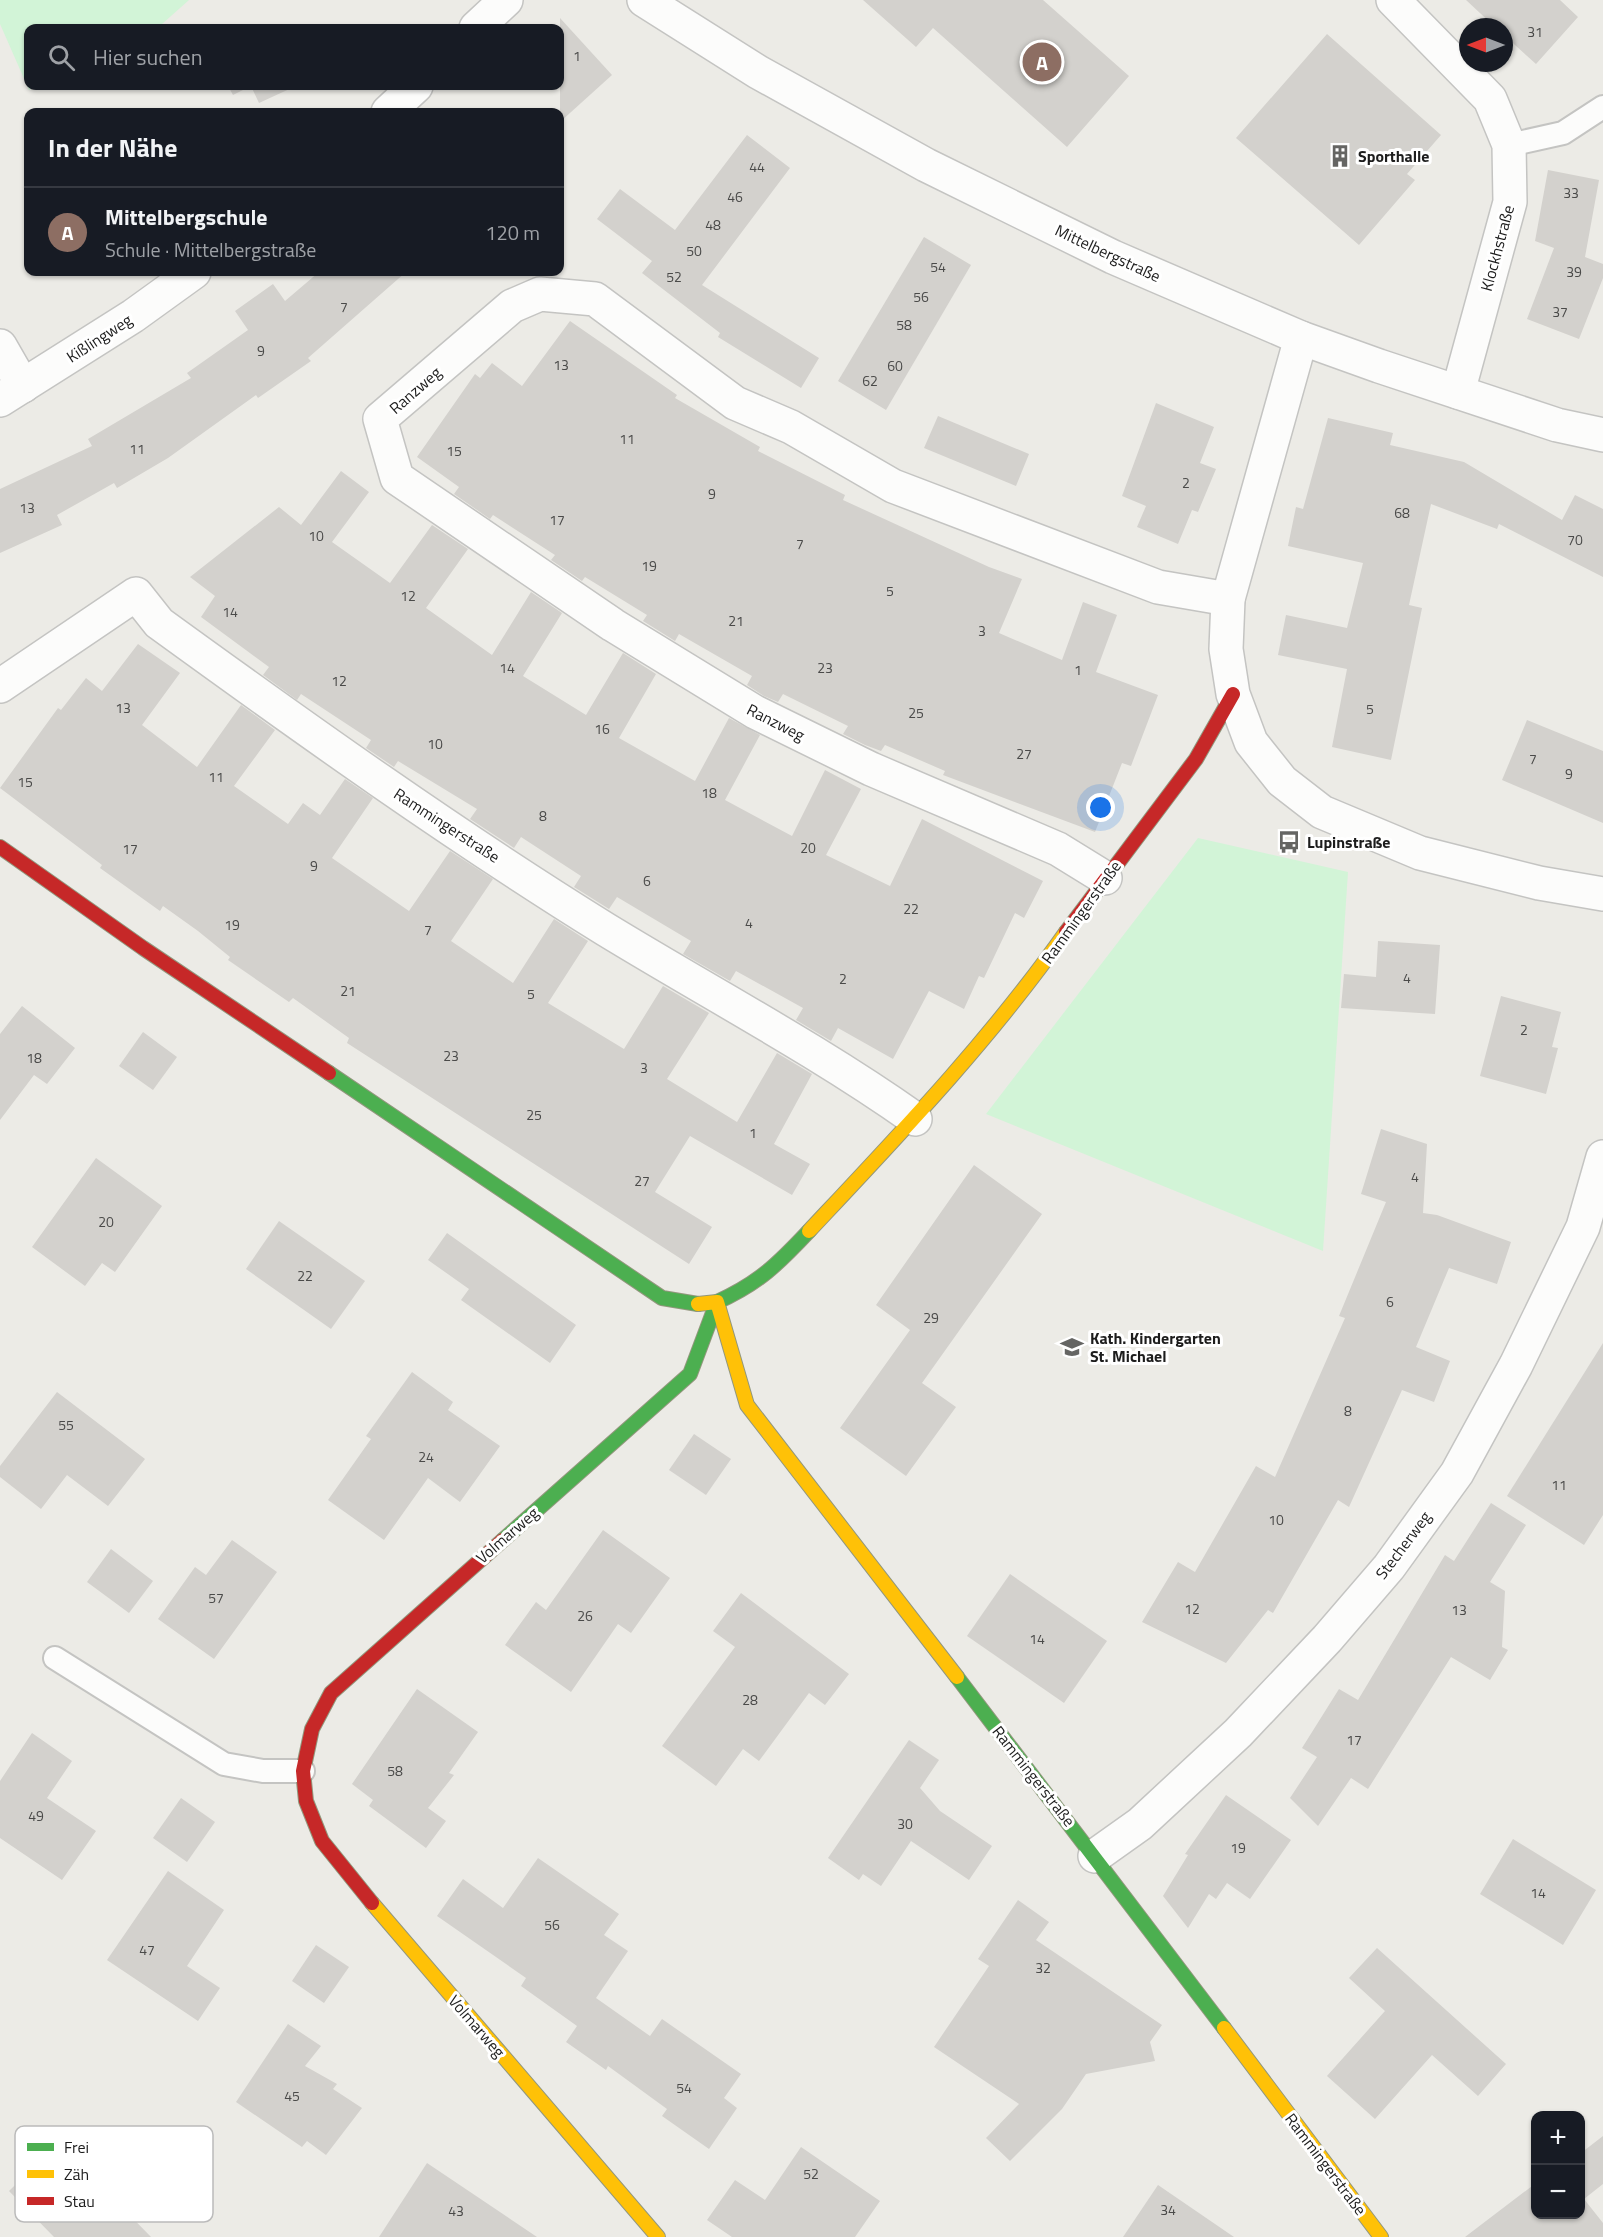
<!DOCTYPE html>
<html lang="de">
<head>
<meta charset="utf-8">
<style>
  body { margin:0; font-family:"Titillium Web",sans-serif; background:#20242c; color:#f1f3f6 }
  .controls { position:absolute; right:18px; bottom:18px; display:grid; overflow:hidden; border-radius:12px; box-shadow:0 2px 4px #0004 }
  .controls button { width:54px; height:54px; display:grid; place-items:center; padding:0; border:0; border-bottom:2px solid #363941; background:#171b24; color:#f1f3f6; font:30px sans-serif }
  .compass { position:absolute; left:1459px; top:18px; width:54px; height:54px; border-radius:50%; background:#171b24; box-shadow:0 2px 4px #0004; rotate:270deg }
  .you { position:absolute; left:1101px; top:808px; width:21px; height:21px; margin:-15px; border:4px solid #fff; border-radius:50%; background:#1a73e8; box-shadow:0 0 0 9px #1a73e833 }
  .badge { display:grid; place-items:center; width:39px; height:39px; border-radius:50%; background:#7c3aed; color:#fff; font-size:20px; font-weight:700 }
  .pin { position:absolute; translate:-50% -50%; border:3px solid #fff; box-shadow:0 2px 6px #0006 }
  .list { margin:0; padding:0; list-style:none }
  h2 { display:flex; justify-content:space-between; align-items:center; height:78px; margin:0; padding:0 24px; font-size:26px }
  h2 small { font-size:20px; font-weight:400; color:#9ea1a6 }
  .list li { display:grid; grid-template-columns:39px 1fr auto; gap:18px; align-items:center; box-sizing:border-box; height:90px; padding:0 24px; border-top:2px solid #363941 }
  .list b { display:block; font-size:22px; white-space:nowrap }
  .list p { margin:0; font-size:20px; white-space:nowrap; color:#9ea1a6 }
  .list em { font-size:20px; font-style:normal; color:#9ea1a6 }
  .icon { flex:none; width:33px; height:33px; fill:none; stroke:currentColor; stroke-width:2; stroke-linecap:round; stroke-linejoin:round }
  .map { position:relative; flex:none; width:1603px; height:2237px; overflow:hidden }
  .search { position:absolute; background:#171b24; box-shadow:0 2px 4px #0004; left:24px; top:24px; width:540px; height:66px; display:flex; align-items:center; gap:15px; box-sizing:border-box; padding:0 21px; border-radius:12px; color:#9ea1a6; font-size:22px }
  .panel { position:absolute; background:#171b24; box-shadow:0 2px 4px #0004; left:24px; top:108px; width:540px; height:168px; border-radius:12px }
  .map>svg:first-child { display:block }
</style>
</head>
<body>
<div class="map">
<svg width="1603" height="2237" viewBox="0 0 1603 2237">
  <rect width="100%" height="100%" fill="#ecebe6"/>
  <g fill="#d2f4d7">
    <path d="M0,0h189l-27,24 -10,4h-124v58h9l-8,4 -29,-66z"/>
    <path d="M1198,838l150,34 -25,379 -337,-137z"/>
  </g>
  <g fill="#d3d1cd">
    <path d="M863,0h180l86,76 -62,71 -134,-119 -17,19z"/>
    <path d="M1466,0h94l18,17 -42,47 -32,-29v-8h-9z"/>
    <path d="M560,18l52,57 -52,47z"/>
    <path d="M1327,34l114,101 -34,39 8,6 -56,65 -123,-107z"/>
    <path d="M228,86h68l-37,17 -8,-17 -18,9z"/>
    <path d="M747,135l43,33 -88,117 117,73 -18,30 -83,-51 2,-4 -78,-60 10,-12 -55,-42 23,-30 55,41z"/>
    <path d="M1548,170l51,10 -14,77 18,7v14l-24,61 -52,-20 27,-71 -19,-7z"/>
    <path d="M924,237l47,28 -85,145 -48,-29z"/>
    <path d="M319,272h87l-98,86 3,3 -53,37 -2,-3 -88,63 -51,30 -3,-5 -57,32 5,10 -62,28v-64l92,-43 -4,-7 103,-61 -4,-5 61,-43 -13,-19 38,-27 12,17z"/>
    <path d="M570,321l107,74 -2,3 85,49 -2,4 87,44 -2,5 146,67 33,12 -23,54 63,27 21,-58 34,13 -21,57 62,23 -27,71 -9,-3 -27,69 -152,-57 2,-4 -60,-26 -4,6 -16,-6 -22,-11 5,-8 -65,-32 -5,8 -14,-6 -17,-11 5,-9 -73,-42 -4,7 -32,-20 4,-6 -62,-38 -3,4 -31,-21 4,-5 -62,-40 -3,4 -36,-25 5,-7 -42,-30 58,-83 5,4 12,-15 30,23z"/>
    <path d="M1156,403l58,24 -14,36 16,6 -18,43 -6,-2 -14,34 -41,-17 9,-21 -24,-10z"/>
    <path d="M938,416l91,38 -13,32 -92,-38z"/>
    <path d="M1328,418l65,15 -3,12 74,17 98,58 13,-25 28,14v68l-104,-53 -2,5 -66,-25 -22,101 13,3 -31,152 -59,-13 15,-78 -69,-14 8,-40 61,13 16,-65 -75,-17 8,-39 7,2z"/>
    <path d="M341,471l28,21 -37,50 58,41 42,-58 36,24 -42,59 66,47 39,-63 31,21 -39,63 63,39 37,-62 33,21 -37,64 76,43 34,-63 31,17 -35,65 67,36 33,-66 36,19 -35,66 64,31 32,-67 121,62 -19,37 -9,-5 -31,65 -5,-2 -15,33 -35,-18 -36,68 -55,-31 -7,13 -35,-21 7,-12 -67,-37 -6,10 -47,-27 8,-13 -74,-44 -8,12 -35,-22 7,-11 -60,-39 -7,11 -44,-29 7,-10 -79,-48 -4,6 -28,-19 5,-8 -70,-46 -4,6 -34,-25 6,-8 -68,-50 14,-21 -25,-19 89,-70 22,18z"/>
    <path d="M138,644l42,29 -38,52 55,42 44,-62 34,25 -41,56 54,38 15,-21 17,12 25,-36 28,19 -41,60 77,53 41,-60 43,28 -42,62 62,42 41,-64 34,22 -40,62 76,46 39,-63 46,27 -42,66 70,43 40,-69 35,21 -38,70 36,20 -18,31 -102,-59 -35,56 57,35 -23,37 -342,-221 2,-5 -56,-40 -4,4 -61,-42 2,-3 -32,-26 -35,-25 -3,5 -60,-43 2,-3 -102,-77 58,-80 3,2 25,-32 16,13z"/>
    <path d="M1527,720l76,31v72l-101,-43z"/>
    <path d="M1378,941l62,4 -5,69 -94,-6 3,-34 32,3z"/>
    <path d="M1501,996l60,16 -9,35 6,1 -12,46 -66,-18z"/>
    <path d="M22,1006l53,42 -28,36 -13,-9 -34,45v-86z"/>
    <path d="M143,1032l34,25 -24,33 -34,-24z"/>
    <path d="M1381,1129l46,15 -4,69 14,2 74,27 -14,42 -48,-16 -33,79 34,14 -16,41 -32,-12 -53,117 -11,-7 -65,113 -5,-3 -42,53 -84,-41 36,-60 17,10 61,-106 19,11 70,-159 -6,-2 47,-114 -25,-8z"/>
    <path d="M96,1158l66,48 -47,66 -13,-9 -17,23 -53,-39z"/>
    <path d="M974,1165l68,49 -120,169 34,24 -50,69 -66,-48 70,-98 -34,-25z"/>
    <path d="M279,1221l86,60 -34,48 -85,-60z"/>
    <path d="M447,1233l129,92 -26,38 -89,-63 8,-11 -41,-29z"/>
    <path d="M1603,1343v172l-19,30 -77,-49z"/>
    <path d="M412,1372l41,30 -5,8 52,36 -40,56 -32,-24 -44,62 -56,-40 43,-61 -5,-3z"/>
    <path d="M57,1392l88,67 -37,47 -41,-31 -26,34 -41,-32v-11z"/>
    <path d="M694,1434l37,25 -25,36 -37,-25z"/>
    <path d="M1491,1503l35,22 -36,57 15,9 -3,56 6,3 -18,30 -39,-23 -83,132 -17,-11 -33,48 -28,-28 27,-41 -15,-9 37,-59 19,11 87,-145 9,6z"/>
    <path d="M603,1530l67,48 -39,55 -13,-9 -47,68 -66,-47 31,-43 10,8z"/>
    <path d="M232,1540l45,32 -63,87 -56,-40 37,-52 11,8z"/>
    <path d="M111,1549l42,32 -24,32 -42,-31z"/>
    <path d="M1010,1574l97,67 -43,62 -97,-67z"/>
    <path d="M741,1593l108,81 -24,31 -16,-12 -50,68 -16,-12 -27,37 -54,-40 73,-99 -22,-16z"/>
    <path d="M417,1689l61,43 -29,41 5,2 -26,33 18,13 -20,27 -57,-42 4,-6 -21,-16z"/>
    <path d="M32,1733l40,28 -25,37 49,33 -34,49 -62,-42v-57z"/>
    <path d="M909,1740l30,20 -19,28 20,23 52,35 -23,34 -58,-39 -30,45 -18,-12 -4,6 -31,-22z"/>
    <path d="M1226,1795l65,45 -41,59 -23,-16 -11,16 -7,-5 -21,34 -25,-32 25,-41 -3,-1z"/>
    <path d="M181,1798l34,24 -28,40 -34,-24z"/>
    <path d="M1513,1839l83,51 -33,55 -83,-51z"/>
    <path d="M538,1858l81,56 -15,21 24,16 -32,47 54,38 12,-17 79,55 -17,24 13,10 -28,41 -47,-33 5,-7 -59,-43 -2,4 -40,-28 11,-16 -56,-40 5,-8 -89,-62 26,-37 40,29z"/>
    <path d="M168,1871l56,39 -37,56 33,22 -22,33 -91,-61z"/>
    <path d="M1018,1900l31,22 -13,18 126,85 -12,17 5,19 -69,13 -24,35 -52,52 -24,-23 33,-34 -85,-57 55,-81 -11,-7z"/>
    <path d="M316,1945l33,22 -25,36 -32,-22z"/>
    <path d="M1377,1948l129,116 -28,32 -46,-41 -57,64 -48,-43 58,-65 -36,-33z"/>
    <path d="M288,2024l33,22 -16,20 32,18 -4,5 29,19 -36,47 -19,-14 -5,6 -66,-45z"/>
    <path d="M1603,2136v48l-19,15 19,24v14h-138l71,-54v31h45v-61z"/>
    <path d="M801,2147l79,54 -25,36h-123l-25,-17 28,-40 30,20z"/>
    <path d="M53,2148l49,50 6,-5 43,44h-97l-45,-46z"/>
    <path d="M427,2163l110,74h-158z"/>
    <path d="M1158,2185l76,52h-111z"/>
  </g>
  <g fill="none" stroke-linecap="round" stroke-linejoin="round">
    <g stroke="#c4c4c2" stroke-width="26">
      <g id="lane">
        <path d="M1509,145l54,-12 40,-26"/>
        <path d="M55,1658l169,106 39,7h40"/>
      </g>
    </g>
    <g stroke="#c4c4c2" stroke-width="36">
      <g id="street">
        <path d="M644,0l114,72 168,93 187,92 188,81 78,28 178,59 46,10"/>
        <path d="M1393,0l97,99 19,46 1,57 -52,190"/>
        <path d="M476,28l30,-28"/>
        <path d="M388,112l28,-26"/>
        <path d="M1301,338l-73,261 -2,50 7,45 18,48 31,39 40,31 98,41 119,30 64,11"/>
        <path d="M0,346l23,40"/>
        <path d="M0,400l133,-84 61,-44"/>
        <path d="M0,686l136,-92 23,29c146,106 293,211 446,306 103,63 211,120 310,190"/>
        <path d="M1105,878l-47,-29 -187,-80 -116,-57 -142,-87 -216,-147 -17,-59 132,-113 28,-12 55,5 140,104 56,24 102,59 265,101 70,12"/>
        <path d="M1095,1856l45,-32 98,-91 89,-94 62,-72 68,-94 59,-108 67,-138 20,-70"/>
      </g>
    </g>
    <g stroke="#92977d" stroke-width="16">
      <g id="fast">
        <path d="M329,1073l333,225 36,6"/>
        <path d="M503,1540l187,-166 27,-72c42,-19 61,-38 92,-71"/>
        <path d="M957,1677l267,351"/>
      </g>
    </g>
    <g stroke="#92977d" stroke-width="16">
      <g id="slow">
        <path d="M809,1231c90,-96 181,-191 257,-299"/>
        <path d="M698,1304l19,-2 30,103 210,272"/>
        <path d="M372,1903l286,334"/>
        <path d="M1224,2028l157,209"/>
      </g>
    </g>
    <g stroke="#92977d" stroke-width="16">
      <g id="jam">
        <path d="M0,847l143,101 186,125"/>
        <path d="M1066,932l130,-173 37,-65"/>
        <path d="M372,1903l-50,-62 -16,-40 -3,-30 9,-42 19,-36 172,-153"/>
      </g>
    </g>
    <use href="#lane" stroke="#fcfcfb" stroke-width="22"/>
    <use href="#street" stroke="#fcfcfb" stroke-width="33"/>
    <use href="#fast" stroke="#4caf50" stroke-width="14"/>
    <use href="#slow" stroke="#ffc107" stroke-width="14"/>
    <use href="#jam" stroke="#c62828" stroke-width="14"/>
  </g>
  <defs>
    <g id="building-bare" transform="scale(1.8)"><path d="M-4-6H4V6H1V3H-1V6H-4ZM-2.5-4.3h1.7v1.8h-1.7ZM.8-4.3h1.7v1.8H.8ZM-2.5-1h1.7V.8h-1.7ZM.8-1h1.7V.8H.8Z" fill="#656563" stroke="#fff" stroke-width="2.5" paint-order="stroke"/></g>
    <g id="bus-bare" transform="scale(1.8)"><path d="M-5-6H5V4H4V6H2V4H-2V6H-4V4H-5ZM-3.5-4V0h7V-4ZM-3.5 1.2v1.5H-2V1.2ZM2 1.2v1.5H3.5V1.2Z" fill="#656563" stroke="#fff" stroke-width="2.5" paint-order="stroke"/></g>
    <g id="school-bare" transform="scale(1.8)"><path d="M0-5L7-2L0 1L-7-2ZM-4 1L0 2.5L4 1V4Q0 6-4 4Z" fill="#656563" stroke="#fff" stroke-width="2.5" paint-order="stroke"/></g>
  </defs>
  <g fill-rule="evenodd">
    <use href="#building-bare" x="1340" y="156"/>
    <use href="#bus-bare" x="1289" y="842"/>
    <use href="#school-bare" x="1072" y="1347"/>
  </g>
  <g text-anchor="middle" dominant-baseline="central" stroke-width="6" stroke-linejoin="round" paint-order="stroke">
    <g font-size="14" fill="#4a4a49">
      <text x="1535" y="31">31</text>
      <text x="577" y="55">1</text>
      <text x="757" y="166">44</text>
      <text x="1571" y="192">33</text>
      <text x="735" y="196">46</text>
      <text x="713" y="224">48</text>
      <text x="694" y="250">50</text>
      <text x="938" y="266">54</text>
      <text x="1574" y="271">39</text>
      <text x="674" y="276">52</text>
      <text x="921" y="296">56</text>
      <text x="344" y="306">7</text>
      <text x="1560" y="311">37</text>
      <text x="904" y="324">58</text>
      <text x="261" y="350">9</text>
      <text x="561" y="364">13</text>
      <text x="895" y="365">60</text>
      <text x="870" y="380">62</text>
      <text x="627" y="438">11</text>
      <text x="137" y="448">11</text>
      <text x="454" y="450">15</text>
      <text x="1186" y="482">2</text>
      <text x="712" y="493">9</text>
      <text x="27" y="507">13</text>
      <text x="1402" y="512">68</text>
      <text x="557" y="519">17</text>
      <text x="316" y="535">10</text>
      <text x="1575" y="539">70</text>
      <text x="800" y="543">7</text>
      <text x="649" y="565">19</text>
      <text x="890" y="590">5</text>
      <text x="408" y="595">12</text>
      <text x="230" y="611">14</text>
      <text x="736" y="620">21</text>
      <text x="982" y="630">3</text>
      <text x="507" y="667">14</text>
      <text x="825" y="667">23</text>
      <text x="1078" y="669">1</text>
      <text x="339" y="680">12</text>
      <text x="123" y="707">13</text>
      <text x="1370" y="708">5</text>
      <text x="916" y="712">25</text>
      <text x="602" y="728">16</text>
      <text x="435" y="743">10</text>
      <text x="1024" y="753">27</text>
      <text x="1533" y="758">7</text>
      <text x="1569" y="773">9</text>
      <text x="216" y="776">11</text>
      <text x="25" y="781">15</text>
      <text x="709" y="792">18</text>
      <text x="543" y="815">8</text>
      <text x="808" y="847">20</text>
      <text x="130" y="848">17</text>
      <text x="314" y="865">9</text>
      <text x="647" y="880">6</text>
      <text x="911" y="908">22</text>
      <text x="749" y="922">4</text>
      <text x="232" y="924">19</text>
      <text x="428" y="929">7</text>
      <text x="1407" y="977">4</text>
      <text x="843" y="978">2</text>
      <text x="348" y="990">21</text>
      <text x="531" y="993">5</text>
      <text x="1524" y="1029">2</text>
      <text x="451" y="1055">23</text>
      <text x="34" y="1057">18</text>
      <text x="644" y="1067">3</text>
      <text x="534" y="1114">25</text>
      <text x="753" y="1132">1</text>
      <text x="1415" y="1176">4</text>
      <text x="642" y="1180">27</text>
      <text x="106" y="1221">20</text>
      <text x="305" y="1275">22</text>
      <text x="1390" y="1301">6</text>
      <text x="931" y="1317">29</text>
      <text x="1348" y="1410">8</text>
      <text x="66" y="1424">55</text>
      <text x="426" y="1456">24</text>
      <text x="1559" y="1484">11</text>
      <text x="1276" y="1519">10</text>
      <text x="216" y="1597">57</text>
      <text x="1192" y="1608">12</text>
      <text x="1459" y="1609">13</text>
      <text x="585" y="1615">26</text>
      <text x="1037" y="1638">14</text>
      <text x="750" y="1699">28</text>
      <text x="1354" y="1739">17</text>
      <text x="395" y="1770">58</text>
      <text x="36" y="1815">49</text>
      <text x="905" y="1823">30</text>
      <text x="1238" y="1847">19</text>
      <text x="1538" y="1892">14</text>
      <text x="552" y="1924">56</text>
      <text x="147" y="1949">47</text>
      <text x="1043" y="1967">32</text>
      <text x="684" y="2087">54</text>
      <text x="292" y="2095">45</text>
      <text x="811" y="2173">52</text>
      <text x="1168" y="2209">34</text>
      <text x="456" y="2210">43</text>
    </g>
    <g font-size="16" font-weight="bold" fill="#1d1d1d" stroke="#fff" text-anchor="start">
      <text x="1358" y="156">Sporthalle</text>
      <text x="1307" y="842">Lupinstraße</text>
      <text x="1090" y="1338">Kath. Kindergarten<tspan x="1090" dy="18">St. Michael</tspan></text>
    </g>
    <g font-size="16" fill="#1d1d1d" stroke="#fff">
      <text transform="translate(1497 248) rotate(-75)">Klockhstraße</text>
      <text transform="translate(1108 253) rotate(25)">Mittelbergstraße</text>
      <text transform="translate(99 338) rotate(-33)">Kißlingweg</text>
      <text transform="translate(415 390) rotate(-41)">Ranzweg</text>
      <text transform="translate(776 722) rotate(27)">Ranzweg</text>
      <text transform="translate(447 825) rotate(33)">Rammingerstraße</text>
      <text transform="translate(1081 912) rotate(-54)">Rammingerstraße</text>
      <text transform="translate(507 1535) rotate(-41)">Volmarweg</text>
      <text transform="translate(1403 1545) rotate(-53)">Stecherweg</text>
      <text transform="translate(1034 1776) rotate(52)">Rammingerstraße</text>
      <text transform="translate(477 2026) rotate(49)">Volmarweg</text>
      <text transform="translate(1326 2164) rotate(53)">Rammingerstraße</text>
    </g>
  </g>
  <rect x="15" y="2126" width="198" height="96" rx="9" fill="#fff" stroke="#bbb" stroke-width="1.5"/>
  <rect x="27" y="2143" width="27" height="8" fill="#4caf50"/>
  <rect x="27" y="2170" width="27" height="8" fill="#ffc107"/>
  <rect x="27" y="2197" width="27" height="8" fill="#c62828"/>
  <g font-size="16" fill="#1d1d1d">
    <text x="64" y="2153">Frei</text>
    <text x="64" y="2180">Zäh</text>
    <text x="64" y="2207">Stau</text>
  </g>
</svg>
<div class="controls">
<button>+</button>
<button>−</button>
</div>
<svg class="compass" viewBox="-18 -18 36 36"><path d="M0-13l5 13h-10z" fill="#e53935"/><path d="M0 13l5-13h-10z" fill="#9ea1a6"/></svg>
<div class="you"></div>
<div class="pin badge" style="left:1042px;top:62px;background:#8d6e63">A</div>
<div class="search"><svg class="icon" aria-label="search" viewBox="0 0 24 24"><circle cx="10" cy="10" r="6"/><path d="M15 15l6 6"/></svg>Hier suchen</div>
<section class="panel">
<h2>In der Nähe<small></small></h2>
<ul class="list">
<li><span class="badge" style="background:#8d6e63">A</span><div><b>Mittelbergschule</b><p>Schule · Mittelbergstraße</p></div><em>120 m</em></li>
</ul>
</section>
</div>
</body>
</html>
